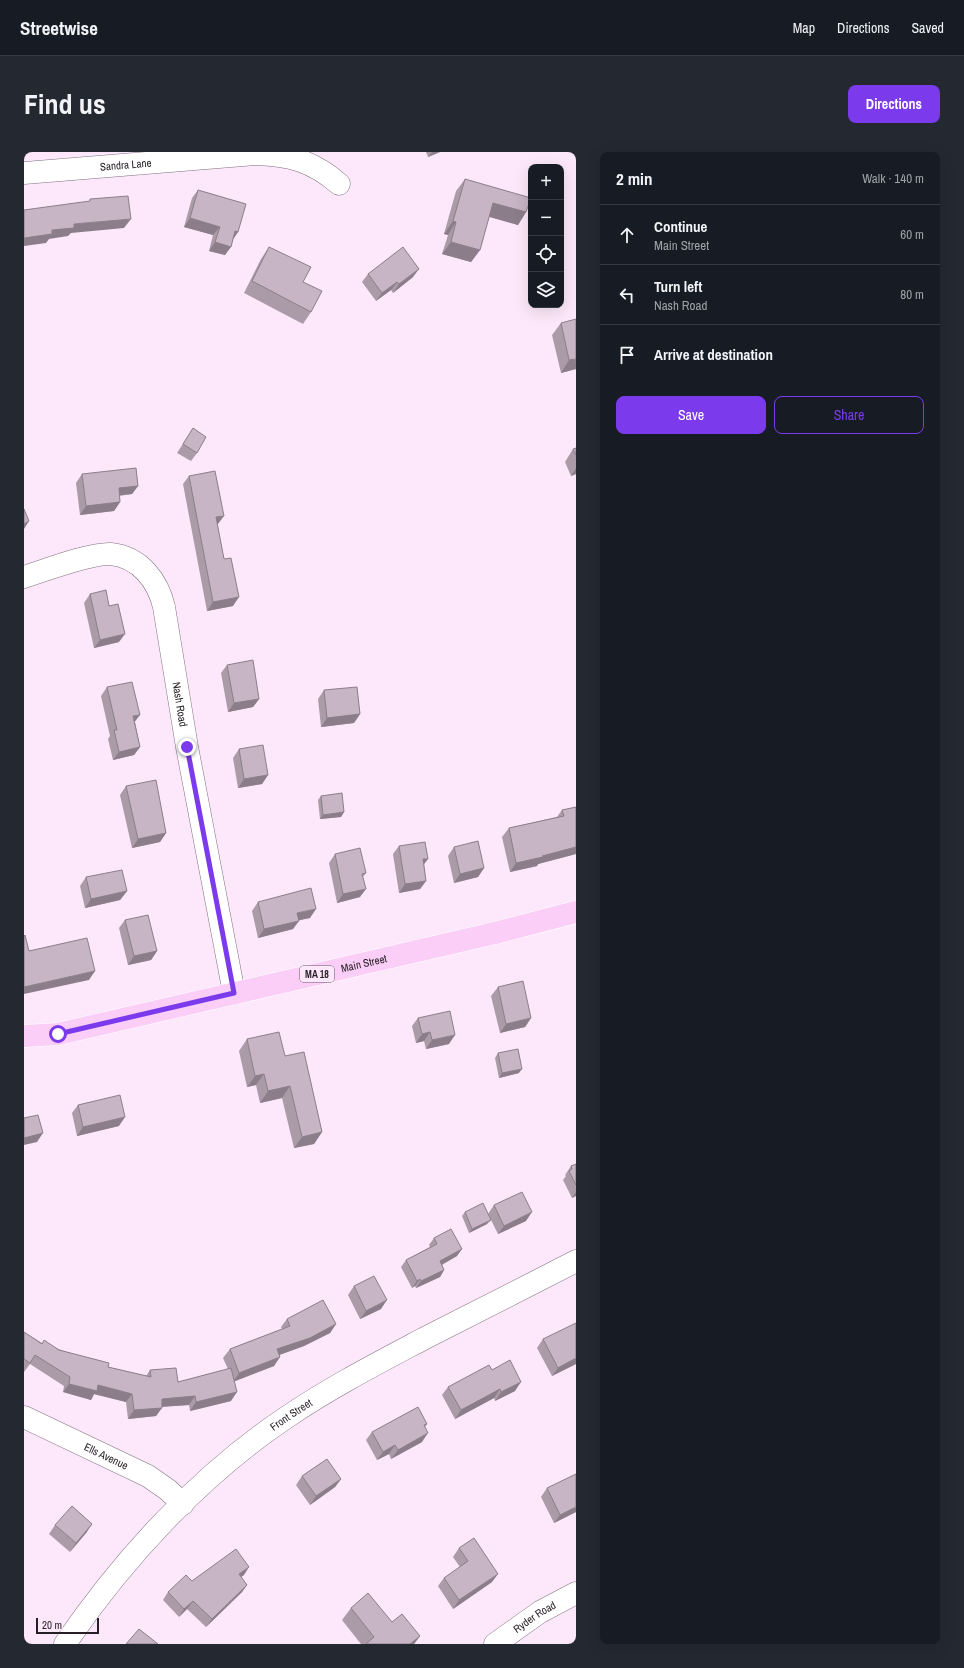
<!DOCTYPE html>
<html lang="en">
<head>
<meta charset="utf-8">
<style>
  body { margin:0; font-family:"Archivo Narrow",sans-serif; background:#242831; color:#f1f3f6 }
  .controls { position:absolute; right:12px; top:12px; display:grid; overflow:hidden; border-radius:8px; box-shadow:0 4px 16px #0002 }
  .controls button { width:36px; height:36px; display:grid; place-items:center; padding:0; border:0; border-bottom:1px solid #363941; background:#171b24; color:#f1f3f6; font:20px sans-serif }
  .scale { position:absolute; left:12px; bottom:10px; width:63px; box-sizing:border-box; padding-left:4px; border:2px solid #261f25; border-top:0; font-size:11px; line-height:14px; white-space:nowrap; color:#261f25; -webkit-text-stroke:3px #fce8fa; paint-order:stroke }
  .stop { position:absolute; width:12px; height:12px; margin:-9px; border:3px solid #7c3aed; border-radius:50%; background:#fff }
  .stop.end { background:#7c3aed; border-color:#fff; box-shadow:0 1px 4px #0008 }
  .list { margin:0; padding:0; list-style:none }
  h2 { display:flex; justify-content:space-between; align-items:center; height:52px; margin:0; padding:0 16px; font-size:17px }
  h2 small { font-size:13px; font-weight:400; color:#9ea1a6 }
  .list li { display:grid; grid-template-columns:26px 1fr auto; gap:12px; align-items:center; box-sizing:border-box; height:60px; padding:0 16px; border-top:1px solid #363941 }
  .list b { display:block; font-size:15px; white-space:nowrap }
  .list p { margin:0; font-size:13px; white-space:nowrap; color:#9ea1a6 }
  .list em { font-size:13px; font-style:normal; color:#9ea1a6 }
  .actions { display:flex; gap:8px; padding:12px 16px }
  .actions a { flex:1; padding:9px 0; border:1px solid #7c3aed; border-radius:8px; text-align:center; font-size:14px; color:#7c3aed }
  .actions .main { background:#7c3aed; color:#fff }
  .icon { flex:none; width:22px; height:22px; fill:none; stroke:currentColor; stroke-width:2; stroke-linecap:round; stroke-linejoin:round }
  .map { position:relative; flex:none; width:552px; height:1492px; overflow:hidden; border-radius:8px }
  header { display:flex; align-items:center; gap:24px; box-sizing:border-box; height:56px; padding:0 20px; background:#171b24; border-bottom:1px solid #363941 }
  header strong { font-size:19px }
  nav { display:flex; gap:22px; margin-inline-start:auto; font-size:14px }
  .intro { display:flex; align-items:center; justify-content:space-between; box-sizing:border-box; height:96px; padding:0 24px }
  h1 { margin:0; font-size:28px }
  .button { padding:10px 18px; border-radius:8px; background:#7c3aed; color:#fff; font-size:14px; font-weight:700 }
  main { display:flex; gap:24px; padding:0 24px }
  aside { flex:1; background:#171b24; border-radius:8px; box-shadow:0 4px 16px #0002 }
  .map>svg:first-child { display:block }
</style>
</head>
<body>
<header>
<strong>Streetwise</strong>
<nav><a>Map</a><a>Directions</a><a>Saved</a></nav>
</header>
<div class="intro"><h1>Find us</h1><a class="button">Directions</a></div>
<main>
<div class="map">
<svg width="552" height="1492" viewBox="0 0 552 1492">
  <rect width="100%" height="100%" fill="#fce8fa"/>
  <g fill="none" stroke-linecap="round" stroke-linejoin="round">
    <g stroke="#81707f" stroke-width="23">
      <g id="minor">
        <path id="s1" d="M0,21l232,-19c34,1 57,7 83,30"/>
        <path id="s2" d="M0,425c22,-7 66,-24 87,-23 29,3 47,27 53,53l23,140 47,246"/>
        <path id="s3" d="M0,1265l124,59 20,14 15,14"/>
        <path id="s4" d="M41,1492c58,-85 135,-169 222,-227 44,-30 91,-54 138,-79 51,-26 101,-51 151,-77"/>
        <path id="s5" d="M471,1492l45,-32 36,-19"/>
      </g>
    </g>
    <g stroke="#fff" stroke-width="23">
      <g id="major">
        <path id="s6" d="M0,884l34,-2 437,-101 81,-21"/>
      </g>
    </g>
    <use href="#minor" stroke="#fff" stroke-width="22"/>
    <use href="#major" stroke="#facef7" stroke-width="22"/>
  </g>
  <g fill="#ab9ba9">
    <path d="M402,0h14l-12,5z"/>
    <path d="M441,27l61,33 -8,13 -29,-8 -9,33 -9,12 -29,-8 6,-19 -4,-1 12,-43z"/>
    <path d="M174,38l40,42 -5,7 -8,16 -16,-4 4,-16 -29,-8 8,-29z"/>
    <path d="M245,95l34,35 8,30 -8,12 -59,-31 17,-34z"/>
    <path d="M344,122l45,3 -20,16 -2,-3 -15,11 -14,-19z"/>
    <path d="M537,171l15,46 -15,4 -9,-38z"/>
    <path d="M169,276l4,25 -6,8 -14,-8z"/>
    <path d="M552,296v26l-5,2 -6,-14 8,-13z"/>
    <path d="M58,322l56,12 -6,8 -13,2 1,6 -6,9 -34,4 -4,-32z"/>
    <path d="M165,324l29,48 -1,1 16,81 -26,5 -24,-127z"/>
    <path d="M66,442l19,12 10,36 -25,6 -10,-45z"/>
    <path d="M203,513l32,34 -6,8 -25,5 -7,-39z"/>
    <path d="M83,535l28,35 5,25 -6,8 -21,5 -5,-21 2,-3 -9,-40z"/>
    <path d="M300,538l36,24 -6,9 -33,4 -3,-28z"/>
    <path d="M215,597l29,26 -6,9 -24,4 -5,-30z"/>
    <path d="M102,634l40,47 -6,9 -28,6 -12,-53z"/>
    <path d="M297,644l23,16 -3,5 -21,2 -2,-19z"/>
    <path d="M552,655v47l-38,10 -1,2 -27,6 -8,-35 7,-9 48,-11 5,-7z"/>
    <path d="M375,694l25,19 2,16 -6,8 -21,4 -6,-39z"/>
    <path d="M430,695l30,21 -6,9 -24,6 -6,-27z"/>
    <path d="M311,702l31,19 -3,4 -3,20 -23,6 -8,-40z"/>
    <path d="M62,725l41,14 -7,9 -35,8 -5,-22z"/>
    <path d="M234,750l52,16 -12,2 -5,9 -35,9 -6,-27z"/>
    <path d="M101,768l32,31 -6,9 -23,5 -9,-37z"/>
    <path d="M474,835l33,31 -6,9 -25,6 -9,-37z"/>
    <path d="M394,866l31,26 -23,5 -2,-8 -8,2 -4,-17z"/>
    <path d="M223,887l38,17 37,76 -8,12 -20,4 -12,-50 -22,5 -4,-18 -9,2 -8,-36z"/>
    <path d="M474,901l21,20 -20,5 -4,-20z"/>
    <path d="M54,953l41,21 -42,10 -5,-23z"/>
    <path d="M552,1012v32l-4,2 -9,-18 3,-4 -1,-1 6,-9z"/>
    <path d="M470,1053l32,16 -28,13 -10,-20z"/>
    <path d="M441,1060l22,12 -18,9 -7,-17z"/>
    <path d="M410,1086l23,18 -15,9 2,5 -4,7 -24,11 -1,-2 -3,2 -11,-21 5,-7 24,-13 -1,-2z"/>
    <path d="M330,1134l27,23 -21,10 -12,-24z"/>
    <path d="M263,1167l49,5 -6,9 -26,13 -25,9 -5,11 -40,15 -3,20 -41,10 -1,-6 -27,2 -6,9 -28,3 -2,-17 -32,-8 -3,6 -28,-8 1,-6 -34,-22 -6,8v-40l18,11 66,24 38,9 4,-6 28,12 50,-13 -5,-11 7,-9 52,-20 -1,-2z"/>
    <path d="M519,1187l33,25 -24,12 -15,-28z"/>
    <path d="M468,1218l23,21 -20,10 -1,-3 -39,21 -13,-24 6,-8z"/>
    <path d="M403,1272l-2,3 -3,15 -31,17 -2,-5 -12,6 -11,-20 6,-8z"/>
    <path d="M278,1324l39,3 -6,8 -25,18 -14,-20z"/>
    <path d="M523,1336l29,24 -22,11 -13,-26z"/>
    <path d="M68,1372l-6,9 -16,19 -21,-18 6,-9z"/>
    <path d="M435,1396l33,34 -39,27 -15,-23 6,-8 16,-11 -7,-10z"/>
    <path d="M220,1423l-3,2 6,8 -5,7 -36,35 -19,-18 -8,8 -16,-17 5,-8 24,-11z"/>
    <path d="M327,1456l41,14 28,14 -6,8h-53l-19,-24z"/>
  </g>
  <g fill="#8b7e8a">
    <path d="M408,0h8l-12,5z"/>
    <path d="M469,51l33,9 -8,13 -34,-10z"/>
    <path d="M166,66l30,9 -7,8 -29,-8z"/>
    <path d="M107,67l-7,9 -53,5 -3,3 -19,3 -3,4 -22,3v-8l50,-14z"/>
    <path d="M429,69l3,1 -8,13 -4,-1z"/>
    <path d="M211,79l3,1 -6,9z"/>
    <path d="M191,90l16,5 -6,8 -16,-4z"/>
    <path d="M427,90l29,8 -9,12 -29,-8z"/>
    <path d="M395,117l-6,8 -20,16 6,-9z"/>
    <path d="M373,130l-6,8 -15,11 6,-8z"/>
    <path d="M552,207v10l-15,4 8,-13z"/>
    <path d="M552,316v6l-5,2z"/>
    <path d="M114,334l-6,8 -20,2 7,-8z"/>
    <path d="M96,350l-6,9 -34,4 6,-9z"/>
    <path d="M200,364l-6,8 -8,2 6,-9z"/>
    <path d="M5,369l-5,8v-5z"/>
    <path d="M215,445l-6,9 -26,5 6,-9z"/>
    <path d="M101,482l-6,8 -25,6 6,-8z"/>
    <path d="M235,547l-6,8 -25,5 6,-9z"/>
    <path d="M336,562l-6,9 -33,4 6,-9z"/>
    <path d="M116,563l-7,9v-8z"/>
    <path d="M116,595l-6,8 -21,5 6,-8z"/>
    <path d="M244,623l-6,9 -24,4 6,-9z"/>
    <path d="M320,660l-3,5 -21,2 3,-4z"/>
    <path d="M142,681l-6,9 -28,6 6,-9z"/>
    <path d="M552,695v7l-38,10 -1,2 -27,6 6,-9z"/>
    <path d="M399,707h5l-6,8z"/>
    <path d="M460,716l-6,9 -24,6 6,-9z"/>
    <path d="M402,729l-6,8 -21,4 6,-9z"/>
    <path d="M342,737l-6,8 -23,6 6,-9z"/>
    <path d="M103,739l-7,9 -35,8 6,-9z"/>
    <path d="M292,757l-6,9 -19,4 6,-9z"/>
    <path d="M275,769l-6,8 -35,9 6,-9z"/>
    <path d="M133,799l-6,9 -23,5 6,-9z"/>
    <path d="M71,819l-6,9 -65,14v-7z"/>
    <path d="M507,866l-6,9 -25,6 6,-9z"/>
    <path d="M406,880l-6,9 -8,2 6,-9z"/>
    <path d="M431,883l-6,9 -23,5 6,-9z"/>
    <path d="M498,917l-3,4 -20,5 3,-5z"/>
    <path d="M240,922l-8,11 -9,2 8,-11z"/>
    <path d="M266,934l-8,12 -22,5 8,-12z"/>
    <path d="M101,965l-6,9 -42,10 6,-9z"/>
    <path d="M298,980l-8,12 -20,4 8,-11z"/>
    <path d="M19,981l-6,9 -13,3v-7z"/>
    <path d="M552,1040v4l-4,2z"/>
    <path d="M508,1060l-6,9 -28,13 6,-8z"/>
    <path d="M467,1068l-4,4 -18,9 3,-4z"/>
    <path d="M438,1097l-5,7 -22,12 5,-7z"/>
    <path d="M420,1118l-4,7 -24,11 5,-7z"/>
    <path d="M396,1127l-5,7 -3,2 5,-7z"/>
    <path d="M363,1148l-6,9 -21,10 6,-8z"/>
    <path d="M312,1172l-6,9 -26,13 -33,12 6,-9z"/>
    <path d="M256,1205l-6,9 -41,16 6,-9z"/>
    <path d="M552,1206v6l-24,12 6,-8z"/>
    <path d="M497,1230l-6,9 -20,10 6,-9z"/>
    <path d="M45,1232l29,1 34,9 -6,8 -32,-8 -3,6 -28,-8z"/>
    <path d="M476,1237l-6,9 -39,21 6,-9z"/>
    <path d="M213,1240l-6,9 -41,10 6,-9z"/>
    <path d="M171,1244l-6,9 -33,2 6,-8z"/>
    <path d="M138,1256l-6,8 -28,3 6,-9z"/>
    <path d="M404,1281l-6,9 -31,17 7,-9z"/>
    <path d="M371,1293l-6,9 -12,6 6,-8z"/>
    <path d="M317,1327l-6,8 -25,18 6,-9z"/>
    <path d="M552,1355v5l-22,11 6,-8z"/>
    <path d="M68,1372l-6,9 -16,19 6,-9z"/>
    <path d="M225,1415l-5,8 -10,7 5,-8z"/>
    <path d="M474,1422l-6,8 -39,27 6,-9z"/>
    <path d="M223,1433l-5,7 -36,35 6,-8z"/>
    <path d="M169,1449l-6,8 -8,8 5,-8z"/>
    <path d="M396,1484l-6,8h-4z"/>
  </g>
  <g fill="#c7b4c5" stroke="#8b7e8a">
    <path d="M441,27l66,19 -5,14 -33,-9 -13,47 -29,-8 5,-20 -3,-1z"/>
    <path d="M174,38l48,14 -8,28 -3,-1 -4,16 -16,-5 5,-15 -30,-9z"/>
    <path d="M104,44l3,23 -57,5v4l-22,2v4l-28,4v-28l66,-9v-2z"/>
    <path d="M245,95l42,20 -8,15 19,9 -11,21 -59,-31z"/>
    <path d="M379,95l16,22 -20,15 -2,-2 -15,11 -14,-19z"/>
    <path d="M552,167v40l-7,1 -8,-37z"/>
    <path d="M169,276l13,9 -9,16 -14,-9z"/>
    <path d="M552,296v7l-3,-6z"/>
    <path d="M112,316l2,18 -19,2 1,14 -34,4 -4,-32z"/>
    <path d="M191,319l9,45 -8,1 8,42 7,-1 8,39 -26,5 -24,-126z"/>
    <path d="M0,357l5,12 -5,3z"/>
    <path d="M82,438l3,16 9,-2 7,30 -25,6 -10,-46z"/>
    <path d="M229,508l6,39 -25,4 -7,-38z"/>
    <path d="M108,530l8,33 -7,1 7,31 -21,5 -5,-22h3l-10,-43z"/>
    <path d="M333,535l3,27 -33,4 -3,-28z"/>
    <path d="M239,593l5,30 -24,4 -5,-30z"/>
    <path d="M132,628l10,53 -28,6 -12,-53z"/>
    <path d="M318,641l2,19 -21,3 -2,-19z"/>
    <path d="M552,655v40l-34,9 1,1 -27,6 -7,-35 55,-12 -2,-6z"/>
    <path d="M454,689l6,27 -24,6 -6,-27z"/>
    <path d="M401,690l3,17h-5l3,22 -21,3 -6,-38z"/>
    <path d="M336,696l6,25 -4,1 4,15 -23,5 -8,-40z"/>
    <path d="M98,718l5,21 -36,8 -5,-22z"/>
    <path d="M287,736l5,21 -19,4 2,8 -35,8 -6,-27z"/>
    <path d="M124,763l9,36 -23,5 -9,-36z"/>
    <path d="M1,783l4,16 58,-13 8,33 -71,16v-51z"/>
    <path d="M499,829l8,37 -25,6 -8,-37z"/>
    <path d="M426,859l5,24 -23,5 -2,-8 -8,2 -4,-16z"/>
    <path d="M255,880l6,24 19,-4 18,80 -20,5 -12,-51 -22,5 -4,-17 -9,2 -8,-37z"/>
    <path d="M494,897l4,20 -20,4 -4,-20z"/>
    <path d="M96,943l5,22 -42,10 -5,-22z"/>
    <path d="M14,963l5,18 -19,5v-20z"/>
    <path d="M552,1012v21l-7,-14 3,-2 -1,-3z"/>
    <path d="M498,1040l10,20 -28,14 -10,-21z"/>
    <path d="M459,1051l8,17 -19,9 -7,-17z"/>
    <path d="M427,1077l11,20 -22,12 4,9 -23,11 -1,-2 -3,2 -11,-21 31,-16 -3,-6z"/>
    <path d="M350,1124l13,24 -21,11 -12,-25z"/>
    <path d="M299,1148l13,24 -26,14 -33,11 3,8 -41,16 -9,-24 60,-23 -3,-7z"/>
    <path d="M552,1171v35l-18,10 -15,-29z"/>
    <path d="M0,1180l18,12 2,-4 15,10 50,13 -1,4 43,10 -1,-7 26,-2 2,14 53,-14 6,24 -41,10 -1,-6 -33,3v9l-28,2 -2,-16 -34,-9 -1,6 -28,-7 1,-7 -35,-22 -5,8 -6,-4z"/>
    <path d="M486,1208l11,22 -20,10 -1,-3 -39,21 -13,-23 41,-22 3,5z"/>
    <path d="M394,1255l9,17 -3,1 4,8 -30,17 -3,-5 -12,7 -11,-20z"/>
    <path d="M303,1307l14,20 -25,17 -14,-20z"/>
    <path d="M552,1322v33l-16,8 -13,-27z"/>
    <path d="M48,1354l20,18 -16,19 -21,-18z"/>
    <path d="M450,1386l24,36 -39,26 -15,-22 24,-17 -9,-13z"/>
    <path d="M212,1397l13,18 -10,7 8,11 -35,34 -19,-18 -9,8 -16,-17 18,-17 6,6z"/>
    <path d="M344,1441l24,29 10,-8 18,22 -10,8h-44l8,-7 -23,-29z"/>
    <path d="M115,1477l19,15h-32z"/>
  </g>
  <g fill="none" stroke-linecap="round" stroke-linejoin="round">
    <path stroke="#7c3aed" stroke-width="5" d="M34,882l176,-41 -47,-246"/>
  </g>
  <g text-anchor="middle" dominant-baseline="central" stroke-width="4" stroke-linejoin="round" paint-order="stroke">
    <rect fill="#fce8fa" stroke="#665b65" stroke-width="1" x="276" y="814" width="34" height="16" rx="3"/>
    <g font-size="10" font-weight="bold" fill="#261f25">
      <text x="293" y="822">MA 18</text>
    </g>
    <g font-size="11" fill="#261f25" stroke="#fce8fa">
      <text stroke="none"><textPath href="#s1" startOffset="102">Sandra Lane</textPath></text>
      <text stroke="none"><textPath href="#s2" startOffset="269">Nash Road</textPath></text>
      <text stroke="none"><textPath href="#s6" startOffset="348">Main Street</textPath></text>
      <text stroke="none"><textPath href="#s4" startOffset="324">Front Street</textPath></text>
      <text stroke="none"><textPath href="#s3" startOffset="91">Ells Avenue</textPath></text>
      <text stroke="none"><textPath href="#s5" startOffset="48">Ryder Road</textPath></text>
    </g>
  </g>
</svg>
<div class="controls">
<button>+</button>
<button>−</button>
<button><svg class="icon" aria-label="locate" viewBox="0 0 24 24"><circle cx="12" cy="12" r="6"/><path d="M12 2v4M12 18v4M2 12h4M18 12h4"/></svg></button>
<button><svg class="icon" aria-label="layers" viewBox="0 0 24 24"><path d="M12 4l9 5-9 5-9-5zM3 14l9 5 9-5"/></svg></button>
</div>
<div class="scale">20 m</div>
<div class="stop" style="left:34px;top:882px"></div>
<div class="stop end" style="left:163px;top:595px"></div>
</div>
<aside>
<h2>2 min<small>Walk · 140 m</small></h2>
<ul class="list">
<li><svg class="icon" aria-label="ahead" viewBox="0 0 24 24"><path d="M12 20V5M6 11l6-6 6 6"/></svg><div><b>Continue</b><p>Main Street</p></div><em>60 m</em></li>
<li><svg class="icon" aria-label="left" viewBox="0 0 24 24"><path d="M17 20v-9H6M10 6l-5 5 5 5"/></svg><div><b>Turn left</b><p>Nash Road</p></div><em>80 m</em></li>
<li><svg class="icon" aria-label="arrive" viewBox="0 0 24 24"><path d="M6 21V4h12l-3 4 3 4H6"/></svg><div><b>Arrive at destination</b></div></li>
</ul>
<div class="actions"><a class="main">Save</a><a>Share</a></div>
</aside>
</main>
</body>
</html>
